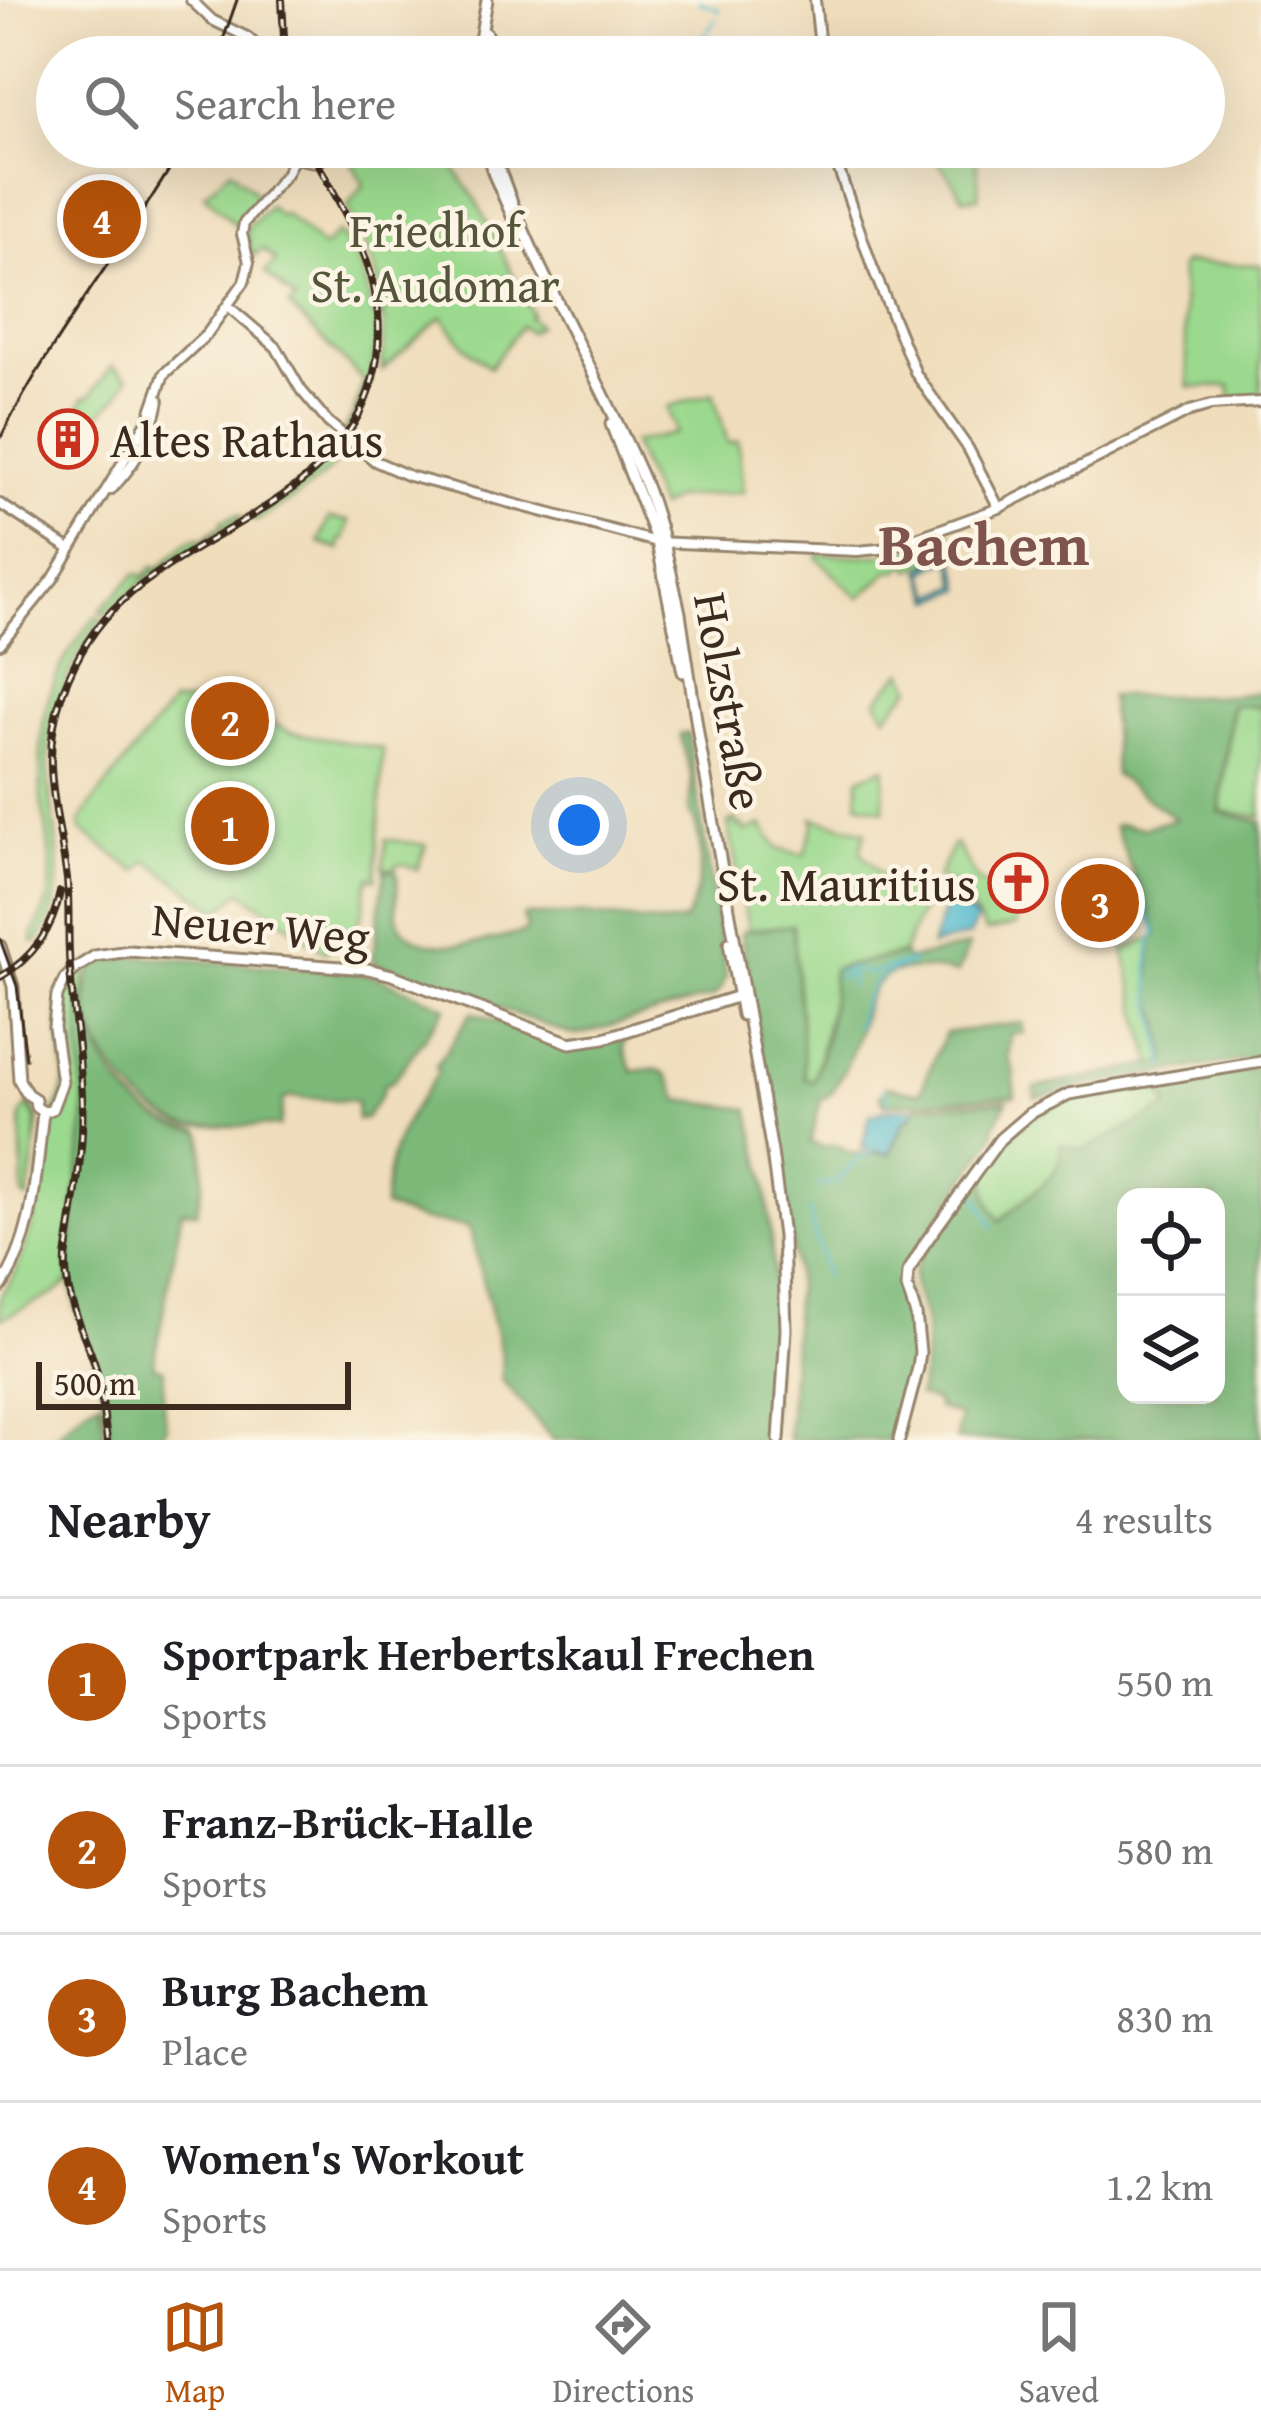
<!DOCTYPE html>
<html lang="en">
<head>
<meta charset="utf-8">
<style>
  body { margin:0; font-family:"Gentium Book Plus",serif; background:#f2f2f2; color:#202124 }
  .controls { position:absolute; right:36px; bottom:36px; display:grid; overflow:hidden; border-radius:24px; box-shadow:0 12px 48px #0002 }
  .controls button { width:108px; height:108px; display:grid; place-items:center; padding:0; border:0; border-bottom:3px solid #e0e0e0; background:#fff; color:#202124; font:60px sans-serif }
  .scale { position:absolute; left:36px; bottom:30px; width:315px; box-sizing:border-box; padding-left:12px; border:6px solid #3b2a1e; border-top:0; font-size:33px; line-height:42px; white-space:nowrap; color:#3b2a1e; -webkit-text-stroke:9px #fcf5e5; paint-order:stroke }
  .you { position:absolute; left:579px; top:825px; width:42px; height:42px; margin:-30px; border:9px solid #fff; border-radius:50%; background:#1a73e8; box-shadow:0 0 0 18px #1a73e833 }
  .badge { display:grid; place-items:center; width:78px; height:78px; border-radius:50%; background:#b45309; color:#fff; font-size:39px; font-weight:700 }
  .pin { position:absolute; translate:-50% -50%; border:6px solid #fff; box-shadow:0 3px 12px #0006 }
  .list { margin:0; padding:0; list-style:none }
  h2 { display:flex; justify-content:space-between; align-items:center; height:156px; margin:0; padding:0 48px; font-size:51px }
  h2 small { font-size:39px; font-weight:400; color:#757577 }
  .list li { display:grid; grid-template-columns:78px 1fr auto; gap:36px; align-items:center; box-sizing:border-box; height:168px; padding:0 48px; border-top:3px solid #e0e0e0 }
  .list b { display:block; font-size:45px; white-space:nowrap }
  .list p { margin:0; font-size:39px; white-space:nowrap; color:#757577 }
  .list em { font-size:39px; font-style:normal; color:#757577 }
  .icon { flex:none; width:66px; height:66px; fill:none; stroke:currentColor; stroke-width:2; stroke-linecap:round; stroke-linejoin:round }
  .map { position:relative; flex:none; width:1261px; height:1440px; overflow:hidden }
  .search { position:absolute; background:#fff; box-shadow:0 12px 48px #0002; left:36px; right:36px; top:36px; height:132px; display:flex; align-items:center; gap:30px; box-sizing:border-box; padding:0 42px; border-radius:66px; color:#757577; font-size:45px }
  .sheet { height:828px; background:#fff }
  nav { display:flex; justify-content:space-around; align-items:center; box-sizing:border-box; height:168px; border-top:3px solid #e0e0e0; background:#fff; font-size:33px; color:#757577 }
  nav a { display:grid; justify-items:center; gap:6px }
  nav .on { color:#b45309 }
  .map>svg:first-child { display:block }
</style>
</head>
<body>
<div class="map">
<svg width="1261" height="1440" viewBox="0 0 1261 1440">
  <rect width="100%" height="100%" fill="#fcf5e5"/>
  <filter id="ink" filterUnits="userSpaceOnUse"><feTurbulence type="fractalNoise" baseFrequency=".00833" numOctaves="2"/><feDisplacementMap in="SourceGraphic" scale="24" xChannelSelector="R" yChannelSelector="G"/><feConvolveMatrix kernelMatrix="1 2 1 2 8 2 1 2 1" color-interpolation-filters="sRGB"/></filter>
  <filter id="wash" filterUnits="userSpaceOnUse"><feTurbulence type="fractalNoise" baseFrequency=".004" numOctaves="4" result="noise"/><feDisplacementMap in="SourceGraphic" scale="48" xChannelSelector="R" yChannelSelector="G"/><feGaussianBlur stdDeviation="2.7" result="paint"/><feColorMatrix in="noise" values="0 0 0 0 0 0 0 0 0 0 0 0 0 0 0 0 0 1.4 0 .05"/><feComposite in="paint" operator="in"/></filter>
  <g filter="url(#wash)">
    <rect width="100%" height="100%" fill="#efddbb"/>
    <g fill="#9bd98e" stroke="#6b8256" stroke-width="3">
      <path d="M367,147l73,1 36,52 56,113 -3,4 9,8 -9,7 -8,-6 -31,41 -24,-19 -24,-31 -60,53 3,-51 -8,-1c0,42 -8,79 -31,114l-3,-2 10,-15 11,-34 -75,-75 7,-6 -31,-27 11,-12 -13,-12 -10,7 -7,-26 23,-24 11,10 4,-3 39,35 14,-15c22,19 31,53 35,81h12c-4,-40 -18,-72 -37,-107l17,-22 -17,-32z"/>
      <path d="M930,147h46l3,50 -16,1c-9,-19 -25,-32 -33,-51z"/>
      <path d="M231,169l27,27v4l-22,26 -31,-32z"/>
      <path d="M1184,263l77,2v133h-30l-1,-12 -41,1 -9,-119z"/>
      <path d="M112,366l16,12 -9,17 -20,20 -19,-9 4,-9h5z"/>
      <path d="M713,393l15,50 10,-2 5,51 -67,6 -17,10 -27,-65 44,-10 -9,-26z"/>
      <path d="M344,441l4,5c-20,35 -59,55 -92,75l-4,-1 -2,-3 62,-41z"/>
      <path d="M237,515l6,2 -100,64 -37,33 -6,-4 36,-36 8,2 10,-10 2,3c16,-8 25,-27 42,-31l3,3 22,-16 -1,-4z"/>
      <path d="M329,518l20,3 -5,19h-4v10l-21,-7z"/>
      <path d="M951,533l6,19 -19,4 -27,14 -4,-6 -12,8 -4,-2 -32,28 -42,-40 2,-4 45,2 35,-3z"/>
      <path d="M96,616l6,3c-33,44 -56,93 -54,149 2,63 28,115 -10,174h-5c0,-17 16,-33 17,-52 2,-21 -1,-45 -4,-65 -2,-9 -5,-19 -5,-28 -3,-75 4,-121 55,-181z"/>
      <path d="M903,671l9,16 -26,29 -9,-16z"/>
      <path d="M214,692l76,40 93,17 -7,130 -6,-2c-7,13 -3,26 -9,40 -5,13 -24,27 -36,35l-83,-61 -23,20 -72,-51 -10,12 -56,-42 -1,-8 10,-16 82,-103h35z"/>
      <path d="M1233,704l28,4v109l-40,-6z"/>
      <path d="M885,767l-1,43 -26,-7 1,-25z"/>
      <path d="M813,818l53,13 -6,20 31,34 37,10 -25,58 -71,16v28l-18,84 -9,-3 -12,-152 -45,3 -20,-106 7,-3 3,7 5,-2 2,7 17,-7 16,24 26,6 10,-31z"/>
      <path d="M386,839l40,6 -9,25 -13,-6 -8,1 -1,4 -12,-1z"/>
      <path d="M954,844h2l21,36 36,21 3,24 -30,7 -28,-45 -21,-9z"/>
      <path d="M1098,888l9,4 6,22 -6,6 -18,4 -5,-4 -7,-22 2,-4z"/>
      <path d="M1159,935l-9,55 10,33 7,40 -15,2 -28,-115z"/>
      <path d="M95,961l-10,13 -1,27 -5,1 7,99 -16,147 -1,33 -14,12 -55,26v-23l15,-22 19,-53 14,-101c41,-46 -11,-91 21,-137l3,11 1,-18z"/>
      <path d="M1152,1085l16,17v6l-85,44 -21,-7 -2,18 -13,18 -48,40c-4,-7 -11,-17 -13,-25 -12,-43 46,-84 80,-96 26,-10 58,-11 86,-15z"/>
      <path d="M30,1100l9,18 -11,81 -5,-3 -2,-80 7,-11 8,14 -1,27 3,-24z"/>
    </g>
    <g fill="#7cb979" stroke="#5c724c" stroke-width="3" fill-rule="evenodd">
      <path d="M1261,692v15l-30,-2 -12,107 42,10v235c-76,13 -152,22 -226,41v-10l132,-26 -6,-39 -11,-33 2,-50 6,-6 -44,-108 6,-2 22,4 34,-9 -61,-44 -5,-79h122z"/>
      <path d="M688,733l38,243 -5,13 -9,8 -133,38 -10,-1 -174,-65 -15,-3 -7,-6 12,-90 12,2c3,18 -4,35 1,48 17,41 95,21 127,12l2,-5 -4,-10 4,-2h58l78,9 22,-3c17,-30 22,-80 4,-111l3,-31 -12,-45z"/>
      <path d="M793,925l12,153 8,3c13,-35 20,-74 20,-112l70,-15 3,6 63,-14 -11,27c-114,-20 -79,39 -119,106 -5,11 -7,16 -18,20l-11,44 17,5 4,-3 8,1 11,7 41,2 15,-35 6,-1 4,-13 91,-5 -13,26 1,5 -5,11 -84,122c-7,25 7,41 9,64 3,37 -13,77 -24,111h-103l8,-162 -9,-76 -46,-267 2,-4z"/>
      <path d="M138,956l221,17 19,4 68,30 -52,73 -11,6 -1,7 -17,26 -8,1 -1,-19 -66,-4 -7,3 -3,26h-90c-53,-9 -119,-95 -100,-150 2,-6 6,-11 9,-16z"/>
      <path d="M81,1000l3,1c9,59 52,125 116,130l3,5v47l-7,29 -14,-2 -29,156 11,3 -1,39 4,18 -9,14h-41l-8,-6 -10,-65 -23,-58 -8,-43 17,-151 -5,-73z"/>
      <path d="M472,1012l93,34 30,-1 32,-10 -4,12 10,25c30,-7 35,-1 46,28l70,9 16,70 6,56 4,72 -6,133h-216l-52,-61 1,-22 -33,-130 -48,-7 -37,-13c3,-60 20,-86 54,-134l-2,-7z"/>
      <path d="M1022,1023l2,10h-13l-3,26 5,9 2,28 -130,8 -5,-8 7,-10 33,7 25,-60z"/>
      <path d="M1261,1068v372h-305l4,-24 -23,-8v-6l-19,-6c6,-27 10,-50 6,-77 -4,-24 -17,-30 -7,-56l72,-101c-6,25 -3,38 11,59l47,-40 13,-18 1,-19 22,7 85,-43v-6l-16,-17zM1126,1197h90v198h-90z"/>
      <path d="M100,1400l5,40h-54l34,-31z"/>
    </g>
    <g fill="#50b9cd" stroke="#467276" stroke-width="3" fill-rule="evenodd">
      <path d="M954,555l9,34 -30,11 -12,-30 17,-12zM952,560l6,26 -24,9 -10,-22 15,-10z"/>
      <path d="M1117,874c12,9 18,35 13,49l-10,7 -35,5 -6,-7 -11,-41 2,-4 30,-8zM1098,888l9,4 6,22 -6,6 -18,4 -5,-4 -7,-22 5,-6z"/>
      <path d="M952,899l25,21 -8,16 -38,10 15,-44z"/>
      <path d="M915,1108l-4,9 -7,2 -15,35 -27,-6 8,-33 19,-6z"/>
    </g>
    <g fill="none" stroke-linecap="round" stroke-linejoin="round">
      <g stroke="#50b9cd" stroke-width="3">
        <path d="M700,0l1,3 16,5 2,4"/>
        <path d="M687,57l30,-38"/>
        <path d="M1132,878l25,55 -3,4"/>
        <path d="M1152,939c-10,49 8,80 13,127"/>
        <path d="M836,972l19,-4"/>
        <path d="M858,972l8,-1 2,3 44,-13"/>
        <path d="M837,978l15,-4 -2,12"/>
        <path d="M857,1027c6,-21 9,-42 29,-53 10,-6 19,-7 27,-13"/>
        <path d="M884,1088l5,14"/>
        <path d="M971,1185l22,41"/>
        <path d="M818,1186l19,-4 21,-24 11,-2 3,-6"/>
        <path d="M809,1209c3,25 14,43 16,69"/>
      </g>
    </g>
  </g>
  <g filter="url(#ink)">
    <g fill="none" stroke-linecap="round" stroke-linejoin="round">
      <g stroke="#95846c" stroke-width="14">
        <g id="tertiary">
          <path d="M191,0l21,20 35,17 22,20"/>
          <path d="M815,0l6,57"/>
          <path d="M831,147l41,119 44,108 52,74 31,60"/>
          <path d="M294,158l22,4 33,-15"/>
          <path d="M228,306l48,41 25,43 27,32 47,39 34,15 248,66 200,9 32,-3 110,-40 191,-97 21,-6 50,-3"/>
          <path d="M110,490c23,-21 44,-59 49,-90"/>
          <path d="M0,504l70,45"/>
          <path d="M0,644l53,-65 95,-159 16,-46 43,-40 37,-52 5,-20 -7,-28 2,-11 42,-49 8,-16 1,-11"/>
        </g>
      </g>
      <g stroke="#95846c" stroke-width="15">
        <g id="secondary">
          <path d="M477,57l10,-57"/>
          <path d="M484,57l2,-24"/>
          <path d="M485,147l9,28 22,50"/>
          <path d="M492,147c37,116 104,222 152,334 17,43 26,87 36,132l19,126 73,413 11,84 3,94 -7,110"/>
          <path d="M611,424l46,118 26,130"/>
          <path d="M729,943l13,72"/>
          <path d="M0,946l13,40 6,94 8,14 8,5 1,8 7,5"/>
          <path d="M43,1112l9,-3 10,-27 -8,-55 3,-31 8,-17 11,-11 19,-12 34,-5 239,18 24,6 178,68 34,-5 135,-42"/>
          <path d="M0,1288c35,-51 36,-116 43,-176"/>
          <path d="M899,1440l19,-72 2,-16 -4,-37 -9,-28 1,-15 17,-29 75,-104 29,-25 40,-20 192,-32"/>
        </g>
      </g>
      <use href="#tertiary" stroke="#fff" stroke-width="8"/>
      <use href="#secondary" stroke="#fff" stroke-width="9"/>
      <g stroke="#3b2a1e" stroke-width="3">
        <path d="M217,57l20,-57"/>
        <path d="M0,439c51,-102 125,-193 183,-292"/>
        <path d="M0,939l17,47 9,73"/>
      </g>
      <g stroke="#3b2a1e" stroke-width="8">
        <g id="rail">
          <path d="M282,0l3,57"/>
          <path d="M0,977c33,-19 53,-48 60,-85"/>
          <path d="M107,1440c-4,-26 -5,-53 -13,-78 -12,-35 -30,-65 -28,-104 7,-53 19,-108 16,-162 -2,-42 -9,-85 -12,-127 -3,-30 0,-60 -3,-90 -9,-70 -29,-118 -4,-188 13,-34 32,-66 59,-90 83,-76 221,-103 251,-224 8,-30 7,-61 1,-90 -11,-50 -42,-95 -65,-140"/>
        </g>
      </g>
      <use href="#rail" stroke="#fcf5e5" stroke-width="3" stroke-dasharray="9" stroke-linecap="butt"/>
    </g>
  </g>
  <defs>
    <g id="building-ring" transform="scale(3)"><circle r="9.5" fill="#fcf5e5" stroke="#c8321e" stroke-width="1.5"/><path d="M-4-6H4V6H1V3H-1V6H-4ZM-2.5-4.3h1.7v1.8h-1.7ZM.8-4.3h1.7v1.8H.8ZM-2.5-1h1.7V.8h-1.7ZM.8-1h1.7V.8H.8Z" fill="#c8321e"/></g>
    <g id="church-ring" transform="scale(3)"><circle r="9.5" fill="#fcf5e5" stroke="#c8321e" stroke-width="1.5"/><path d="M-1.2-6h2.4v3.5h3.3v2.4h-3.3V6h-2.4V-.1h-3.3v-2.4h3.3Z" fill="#c8321e"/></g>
  </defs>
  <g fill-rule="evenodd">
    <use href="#building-ring" x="68" y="439"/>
    <use href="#church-ring" x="1018" y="883"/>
  </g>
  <g text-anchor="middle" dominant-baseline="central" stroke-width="9" stroke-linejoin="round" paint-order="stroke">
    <g font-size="48" fill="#53563a" stroke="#fcf5e5">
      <text x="435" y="229">Friedhof<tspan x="435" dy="55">St. Audomar</tspan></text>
    </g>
    <g font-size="48" fill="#3b2a1e" stroke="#fcf5e5" text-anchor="start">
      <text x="110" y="439">Altes Rathaus</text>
      <text x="976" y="883" text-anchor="end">St. Mauritius</text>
    </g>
    <g font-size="48" fill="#3b2a1e" stroke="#fcf5e5">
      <text transform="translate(730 701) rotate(80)">Holzstraße</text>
      <text transform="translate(261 927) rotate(5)">Neuer Weg</text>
    </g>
    <g font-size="60" font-weight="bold" fill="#7f544c" stroke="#fcf5e5">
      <text x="984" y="543">Bachem</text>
    </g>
  </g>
</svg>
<div class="controls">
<button><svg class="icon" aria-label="locate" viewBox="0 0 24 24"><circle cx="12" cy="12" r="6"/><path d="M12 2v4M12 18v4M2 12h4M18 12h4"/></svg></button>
<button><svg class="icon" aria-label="layers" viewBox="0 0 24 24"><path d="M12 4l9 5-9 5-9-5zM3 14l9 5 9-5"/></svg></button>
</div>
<div class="scale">500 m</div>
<div class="you"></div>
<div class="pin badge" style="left:230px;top:826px">1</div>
<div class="pin badge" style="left:230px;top:721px">2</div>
<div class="pin badge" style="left:1100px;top:903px">3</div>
<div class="pin badge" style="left:102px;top:219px">4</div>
<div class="search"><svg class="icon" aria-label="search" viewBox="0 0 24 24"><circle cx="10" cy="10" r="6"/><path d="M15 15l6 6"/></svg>Search here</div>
</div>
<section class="sheet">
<h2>Nearby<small>4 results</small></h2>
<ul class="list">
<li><span class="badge">1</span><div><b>Sportpark Herbertskaul Frechen</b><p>Sports</p></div><em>550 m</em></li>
<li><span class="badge">2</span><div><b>Franz-Brück-Halle</b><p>Sports</p></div><em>580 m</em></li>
<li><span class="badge">3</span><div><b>Burg Bachem</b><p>Place</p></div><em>830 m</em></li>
<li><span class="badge">4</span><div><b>Women's Workout</b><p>Sports</p></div><em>1.2 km</em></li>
</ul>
</section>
<nav>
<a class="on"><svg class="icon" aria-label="map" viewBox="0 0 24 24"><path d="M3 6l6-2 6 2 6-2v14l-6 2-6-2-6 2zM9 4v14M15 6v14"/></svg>Map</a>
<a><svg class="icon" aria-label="directions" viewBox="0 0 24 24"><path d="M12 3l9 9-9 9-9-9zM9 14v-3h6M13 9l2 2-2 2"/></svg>Directions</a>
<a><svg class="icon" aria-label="saved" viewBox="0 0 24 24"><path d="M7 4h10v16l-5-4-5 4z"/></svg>Saved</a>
</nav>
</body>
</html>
